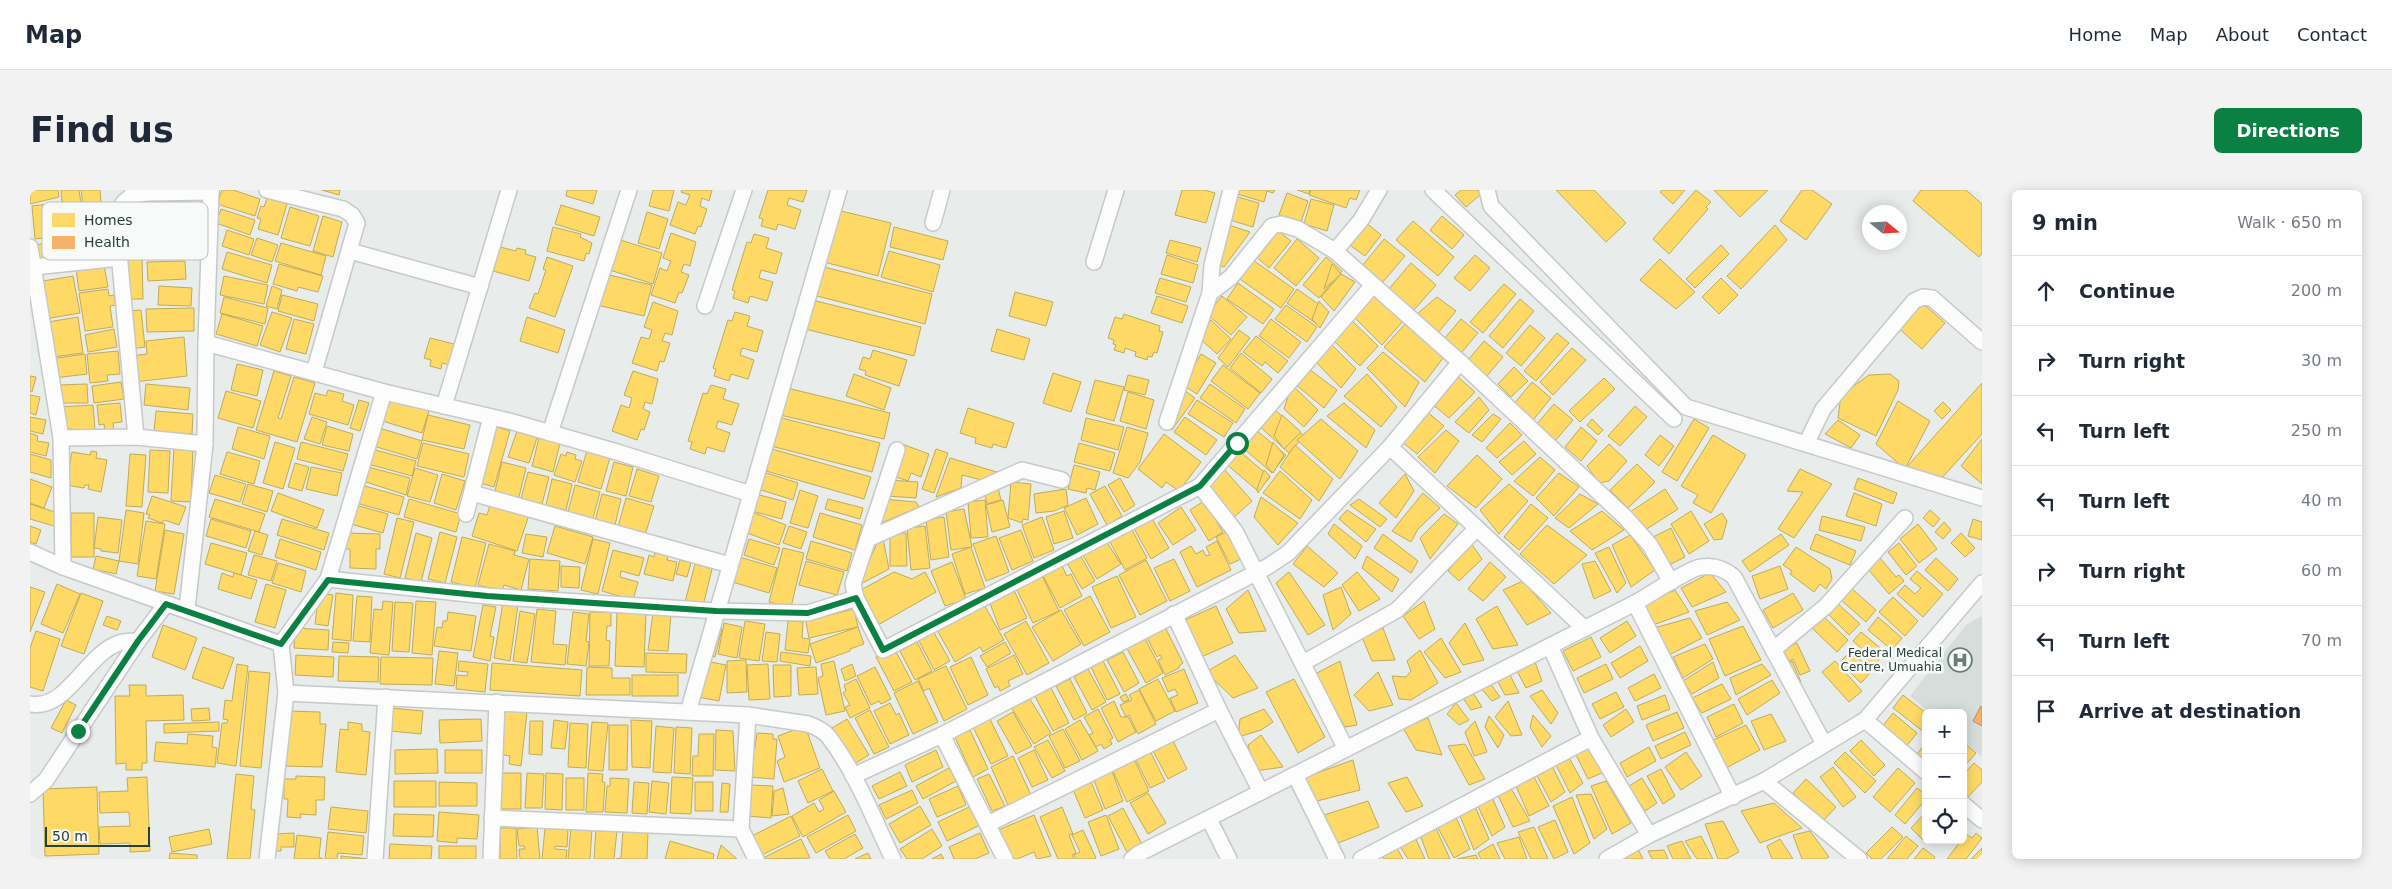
<!DOCTYPE html>
<html lang="en">
<head>
<meta charset="utf-8">
<style>
  body { margin:0; font-family:"DejaVu Sans",sans-serif; background:#f2f2f3; color:#1f2937 }
  .controls { position:absolute; right:15px; bottom:15px; display:grid; overflow:hidden; border-radius:8px; box-shadow:0 2px 12px #0003 }
  .controls button { width:45px; height:45px; display:grid; place-items:center; padding:0; border:0; border-bottom:1px solid #e0e1e3; background:#fff; color:#1f2937; font:25px sans-serif }
  .compass { position:absolute; left:1832px; top:15px; width:45px; height:45px; border-radius:50%; background:#fff; box-shadow:0 2px 12px #0003; rotate:108deg }
  .scale { position:absolute; left:15px; bottom:12px; width:105px; box-sizing:border-box; padding-left:5px; border:2px solid #254037; border-top:0; font-size:14px; line-height:18px; white-space:nowrap; color:#254037; -webkit-text-stroke:4px #f7faf8; paint-order:stroke }
  .stop { position:absolute; width:15px; height:15px; margin:-11px; border:4px solid #0b8043; border-radius:50%; background:#fff }
  .stop.end { background:#0b8043; border-color:#fff; box-shadow:0 1px 5px #0008 }
  .list { margin:0; padding:0; list-style:none }
  h2 { display:flex; justify-content:space-between; align-items:center; height:65px; margin:0; padding:0 20px; font-size:21px }
  h2 small { font-size:16px; font-weight:400; color:#747a83 }
  .list li { display:grid; grid-template-columns:32px 1fr auto; gap:15px; align-items:center; box-sizing:border-box; height:70px; padding:0 20px; border-top:1px solid #e0e1e3 }
  .list b { display:block; font-size:19px; white-space:nowrap }
  .list em { font-size:16px; font-style:normal; color:#747a83 }
  .icon { flex:none; width:28px; height:28px; fill:none; stroke:currentColor; stroke-width:2; stroke-linecap:round; stroke-linejoin:round }
  .map { position:relative; flex:none; width:1952px; height:669px; overflow:hidden; border-radius:8px }
  header { display:flex; align-items:center; gap:30px; box-sizing:border-box; height:70px; padding:0 25px; background:#fff; border-bottom:1px solid #e0e1e3 }
  header strong { font-size:24px }
  nav { display:flex; gap:28px; margin-inline-start:auto; font-size:18px }
  .intro { display:flex; align-items:center; justify-content:space-between; box-sizing:border-box; height:120px; padding:0 30px }
  h1 { margin:0; font-size:35px }
  .button { padding:12px 22px; border-radius:8px; background:#0b8043; color:#fff; font-size:18px; font-weight:700 }
  main { display:flex; gap:30px; padding:0 30px }
  aside { flex:1; background:#fff; border-radius:8px; box-shadow:0 2px 12px #0003 }
  .map>svg:first-child { display:block }
</style>
</head>
<body>
<header>
<strong>Map</strong>
<nav><a>Home</a><a>Map</a><a>About</a><a>Contact</a></nav>
</header>
<div class="intro"><h1>Find us</h1><a class="button">Directions</a></div>
<main>
<div class="map">
<svg width="1952" height="669" viewBox="0 0 1952 669">
  <rect width="100%" height="100%" fill="#e8ecea"/>
  <path fill="#d6ddda" d="M1952,426v141l-19,-16v-28h-33l-20,-17 56,-71z"/>
  <g fill="#ffd966" stroke="#beab58">
    <path d="M0,0h28l1,7 -29,7z"/>
    <path d="M31,0h18l3,20 -19,2z"/>
    <path d="M51,0h19l1,13 -18,2z"/>
    <path d="M192,0h11l27,9 -5,17 -38,-12z"/>
    <path d="M292,0h18l-1,5z"/>
    <path d="M537,0h30l-4,14 -27,-8z"/>
    <path d="M623,0h21l-5,21 -20,-5z"/>
    <path d="M652,0h30l-3,11 -7,-3 -2,8 7,3 -6,18 -3,-1 -3,8 -25,-9 8,-23 8,3 4,-10 -9,-3z"/>
    <path d="M738,0h39l-4,12 -14,-4 -2,7 14,5 -6,19 -17,-5 -2,6 -15,-4 2,-7 -4,-1z"/>
    <path d="M1152,0h22l11,3 -9,30 -31,-8z"/>
    <path d="M1205,0h40l-2,3 -6,-2 -3,11 -30,-9z"/>
    <path d="M1267,0h13l-1,4z"/>
    <path d="M1281,0h49l-4,10 -6,-2 -4,10 -37,-13z"/>
    <path d="M1431,0h16l4,4 -15,13 -11,-12z"/>
    <path d="M1526,0h38l32,33 -20,19z"/>
    <path d="M1632,0h23l-12,14 -13,-12z"/>
    <path d="M1666,0l15,12 -5,5 2,2 -39,45 -16,-15z"/>
    <path d="M1684,0h54l-28,27z"/>
    <path d="M1772,0h10l20,14 -26,36 -26,-19z"/>
    <path d="M1891,0h45l16,14v49l-3,4 -66,-56z"/>
    <path d="M1257,3l21,8 -7,21 -22,-7z"/>
    <path d="M159,6l1,30 -60,2 -1,-30z"/>
    <path d="M1204,6l25,7 -6,24 -26,-8z"/>
    <path d="M237,8l20,6 -9,31 -20,-6 3,-10 -4,-1 4,-12 3,1z"/>
    <path d="M1281,9l23,6 -7,26 -23,-7z"/>
    <path d="M27,13l4,33 -26,3 -3,-33z"/>
    <path d="M531,15l39,12 -6,19 -39,-12z"/>
    <path d="M260,17l29,9 -9,30 -29,-8z"/>
    <path d="M191,19l34,11 -5,15 -34,-12z"/>
    <path d="M807,20l54,13 -13,53 -54,-14z"/>
    <path d="M617,22l21,7 -9,30 -21,-6z"/>
    <path d="M293,26l19,6 -9,35 -20,-6z"/>
    <path d="M1412,26l22,19 -12,14 -22,-19z"/>
    <path d="M1334,31l17,14 -16,21 -18,-13z"/>
    <path d="M1383,31l41,36 -16,19 -42,-36z"/>
    <path d="M1196,34l24,8 -26,35 -11,-4z"/>
    <path d="M1745,35l12,15 -46,49 -14,-13z"/>
    <path d="M523,37l28,7 -1,3 12,6 -3,11 -3,-1 -2,8 -37,-10z"/>
    <path d="M864,37l54,14 -5,19 -53,-13z"/>
    <path d="M1243,37l18,14 -22,27 -17,-15z"/>
    <path d="M197,40l27,9 -5,16 -27,-9z"/>
    <path d="M641,43l25,9 -6,24 -6,-2 -3,8 8,3 -7,18 -3,-1 -4,11 -24,-8 9,-27 7,3 4,-10 -8,-3z"/>
    <path d="M724,44l15,4 -3,10 16,5 -6,21 -15,-4 -2,8 14,4 -6,19 -17,-5 -2,7 -15,-5 2,-7 -3,-1 15,-48 4,1z"/>
    <path d="M227,48l21,7 -6,17 -21,-7z"/>
    <path d="M587,49l45,14 -9,31 -46,-15z"/>
    <path d="M1267,49l22,19 -23,28 -22,-18z"/>
    <path d="M1354,49l21,17 -23,27 -20,-17z"/>
    <path d="M1140,50l31,8 -4,14 -31,-9z"/>
    <path d="M34,51l4,19 -30,5 -4,-20z"/>
    <path d="M251,53l45,13 -5,19 -46,-14z"/>
    <path d="M1691,55l8,9 -34,34 -9,-9z"/>
    <path d="M470,57l16,4 1,-3 9,2 -1,4 11,3 -7,24 -36,-10z"/>
    <path d="M859,61l51,14 -7,27 -52,-15z"/>
    <path d="M197,62l45,13 -5,18 -45,-14z"/>
    <path d="M1137,65l31,10 -5,18 -32,-9z"/>
    <path d="M1445,65l15,13 -20,23 -16,-13z"/>
    <path d="M517,67l26,9 -18,51 -26,-9 6,-15 3,1 8,-24 -3,-1z"/>
    <path d="M1296,67l16,14 -23,27 -16,-13z"/>
    <path d="M1220,68l44,31 -13,19 -44,-31z"/>
    <path d="M112,69l1,40h-18l-2,-39z"/>
    <path d="M1630,69l35,33 -19,17 -36,-29z"/>
    <path d="M155,71l1,18 -38,2 -1,-19z"/>
    <path d="M1381,73l25,22 -23,26 -25,-21z"/>
    <path d="M249,74l44,12 -5,16 -20,-5 -1,4 -24,-7z"/>
    <path d="M1302,74l9,10 -17,15z"/>
    <path d="M74,75l4,22 -29,4 -3,-22z"/>
    <path d="M794,77l108,27 -7,30 -108,-28z"/>
    <path d="M575,84l47,11 -8,31 -47,-11z"/>
    <path d="M1311,84l14,8 -21,29 -13,-14z"/>
    <path d="M43,86l7,37 -35,6 -4,-22 5,-1 -3,-15z"/>
    <path d="M194,86l44,9 -4,19 -44,-9z"/>
    <path d="M1130,88l31,9 -5,15 -31,-9z"/>
    <path d="M1691,88l17,17 -19,19 -17,-17z"/>
    <path d="M1208,93l36,26 -11,15 -36,-25z"/>
    <path d="M1474,94l12,10 -33,39 -13,-11z"/>
    <path d="M129,96l33,2 -1,18 -33,-1z"/>
    <path d="M242,96l10,4 -5,19 -11,-3z"/>
    <path d="M78,99l1,7 5,-1 2,10 -6,1 3,21 -28,4 -6,-38z"/>
    <path d="M1267,99l30,21 -10,14 -30,-21z"/>
    <path d="M985,102l38,10 -7,24 -37,-10z"/>
    <path d="M1342,102l31,29 -21,24 -30,-30z"/>
    <path d="M252,105l36,9 -4,17 -36,-10z"/>
    <path d="M1127,106l31,10 -6,17 -31,-10z"/>
    <path d="M1192,106l25,21 -16,18 -24,-21z"/>
    <path d="M194,107l44,11 -3,16 -45,-11z"/>
    <path d="M1407,107l19,14 -19,23 -21,-19z"/>
    <path d="M1490,109l14,12 -31,37 -14,-12z"/>
    <path d="M782,110l109,27 -7,29 -109,-27z"/>
    <path d="M1889,110l26,23 -23,26 -26,-23z"/>
    <path d="M1289,111l10,11 -9,16 -8,-9z"/>
    <path d="M623,112l25,9 -6,24 -7,-2 -3,8 8,2 -6,19 -4,-1 -3,10 -25,-8 9,-26 8,2 3,-9 -8,-3z"/>
    <path d="M1256,115l31,22 -10,15 -32,-23z"/>
    <path d="M164,118v23l-47,1 -1,-23z"/>
    <path d="M111,120l4,37 -15,2 -4,-38z"/>
    <path d="M242,122l20,6 -12,34 -20,-7z"/>
    <path d="M705,122l15,4 -3,10 16,5 -6,21 -15,-4 -2,7 14,5 -6,19 -17,-5 -2,7 -15,-5 2,-7 -3,-1 15,-48 4,1z"/>
    <path d="M192,124l41,12 -6,20 -41,-12z"/>
    <path d="M1094,124l36,12 -1,5 4,1 -6,21 -3,-1 -2,5 -4,-1 -1,4 -12,-4 1,-4 -11,-4 -1,5 -10,-3 2,-5 -3,-1 1,-4 -6,-2 7,-21 7,2z"/>
    <path d="M48,127l5,36 -30,4 -5,-35z"/>
    <path d="M497,127l38,13 -7,23 -38,-12z"/>
    <path d="M264,129l20,5 -8,30 -20,-5z"/>
    <path d="M1241,129l30,23 -12,16 -30,-22z"/>
    <path d="M1320,129l28,27 -18,20 -28,-27z"/>
    <path d="M1431,129l17,14 -17,20 -17,-14z"/>
    <path d="M1181,130l20,19 -14,15 -20,-18z"/>
    <path d="M1377,132l36,36 -18,24 -41,-35z"/>
    <path d="M1500,135l15,13 -24,28 -15,-13z"/>
    <path d="M84,139l3,18 -29,5 -3,-17z"/>
    <path d="M967,139l33,10 -6,21 -33,-9z"/>
    <path d="M1209,140l11,8 -22,29 -10,-9z"/>
    <path d="M1527,143l12,10 -33,38 -12,-10z"/>
    <path d="M1226,146l32,25 -10,12 -13,-11 -3,4 -19,-14z"/>
    <path d="M154,147l3,39 -53,6 -3,-26 16,-2 -1,-13z"/>
    <path d="M400,148l24,6 -5,21 -7,-2 -1,6 -11,-3 1,-6 -7,-2z"/>
    <path d="M1454,151l19,16 -17,20 -18,-17z"/>
    <path d="M1299,152l27,27 -15,19 -27,-28z"/>
    <path d="M1542,158l14,12 -33,35 -13,-13z"/>
    <path d="M843,160l34,10 -8,26 -34,-11 1,-4 -7,-2 4,-12 7,2z"/>
    <path d="M88,161l2,23 -13,1 1,6 -18,2 -3,-29z"/>
    <path d="M1353,162l36,30 -14,25 -38,-39z"/>
    <path d="M1211,163l31,26 -11,14 -31,-25z"/>
    <path d="M55,164l2,20 -33,4 -3,-19z"/>
    <path d="M1171,164l15,9 -19,31 -14,-9z"/>
    <path d="M207,174l26,6 -6,26 -26,-6z"/>
    <path d="M1193,175l37,28 -12,16 -37,-28z"/>
    <path d="M1484,177l14,14 -17,16 -13,-13z"/>
    <path d="M1279,179l28,21 -13,18 -29,-24z"/>
    <path d="M244,181l17,5 -13,42 3,1 13,-42 21,6 -18,59 -41,-12z"/>
    <path d="M603,181l25,8 -6,25 -7,-2 -2,7 7,3 -6,18 -3,-1 -4,11 -25,-9 9,-26 8,3 3,-10 -8,-3z"/>
    <path d="M1023,183l28,9 -10,30 -28,-9z"/>
    <path d="M824,184l37,14 -7,22 -38,-14z"/>
    <path d="M1337,184l30,33 -16,20 -37,-31z"/>
    <path d="M1860,184l9,7 -1,9 -22,46 -38,-18 3,-23 28,-20z"/>
    <path d="M1098,185l21,5 -4,15 -21,-5z"/>
    <path d="M0,186l6,1 -4,15 -2,-1z"/>
    <path d="M1428,187l17,15 -26,26 -18,-15z"/>
    <path d="M1574,188l11,11 -35,33 -11,-11z"/>
    <path d="M1065,190l29,7 -10,34 -28,-8z"/>
    <path d="M91,192l3,17 -30,4 -2,-17z"/>
    <path d="M1502,192l19,16 -18,22 -19,-16z"/>
    <path d="M1952,193v51l-44,48 -33,-13z"/>
    <path d="M57,194l1,19h-31v-18z"/>
    <path d="M116,194l44,4 -2,22 -44,-5z"/>
    <path d="M1180,194l35,25 -9,14 -36,-25z"/>
    <path d="M681,195l15,4 -3,10 16,5 -7,21 -14,-4 -2,7 14,5 -6,19 -17,-5 -2,7 -15,-5 2,-7 -4,-1 15,-48 4,1z"/>
    <path d="M1262,195l26,25 -14,17 -20,-18z"/>
    <path d="M757,198l103,25 -6,26 -104,-24z"/>
    <path d="M1151,198l14,10 -23,32 -6,-5z"/>
    <path d="M298,200l16,4 -2,7 12,4 -6,20 -39,-11 6,-21 11,3z"/>
    <path d="M196,201l35,10 -8,27 -35,-10z"/>
    <path d="M1098,202l26,8 -8,29 -26,-8z"/>
    <path d="M0,205l10,2 -4,18 -6,-2z"/>
    <path d="M357,205l43,13 -8,25 -43,-13z"/>
    <path d="M1449,207l10,13 -20,23 -14,-11z"/>
    <path d="M329,210l10,3 -9,28 -10,-3z"/>
    <path d="M1167,210l36,23 -9,14 -36,-23z"/>
    <path d="M1868,211l32,20 -25,48 -29,-25z"/>
    <path d="M1913,212l8,8 -9,9 -8,-8z"/>
    <path d="M90,213l2,19 -9,1 1,8 -9,1 -1,-8 -5,1 -2,-20z"/>
    <path d="M1314,213l31,27 -9,18 -39,-32z"/>
    <path d="M1524,214l19,16 -18,21 -19,-16z"/>
    <path d="M63,215l2,25 -23,4v-5l-11,1 -2,-23z"/>
    <path d="M1605,216l12,11 -27,29 -12,-10z"/>
    <path d="M938,218l46,15 -8,25 -13,-4 -1,4 -17,-5 1,-5 -16,-5z"/>
    <path d="M1243,218l31,28 -15,17 -31,-28z"/>
    <path d="M126,221l37,3 -1,20 -38,-2z"/>
    <path d="M1396,221l18,15 -27,28 -16,-13z"/>
    <path d="M1463,224l8,5 -19,23 -10,-7z"/>
    <path d="M398,225l42,10 -6,24 -42,-9z"/>
    <path d="M1252,225l19,17 -17,17 -10,-13z"/>
    <path d="M0,227l16,3 -3,14 -13,-3z"/>
    <path d="M282,227l15,5 -7,22 -16,-5z"/>
    <path d="M748,227l102,26 -8,29 -101,-26z"/>
    <path d="M1155,227l32,23 -11,15 -32,-23z"/>
    <path d="M1056,228l38,9 -6,23 -37,-10z"/>
    <path d="M1291,229l37,32 -18,28 -43,-39z"/>
    <path d="M1562,229l11,11 -5,5 -11,-10z"/>
    <path d="M1664,229l15,9 -32,53 -15,-9z"/>
    <path d="M1808,230l22,15 -9,13 -26,-14z"/>
    <path d="M1480,233l12,12 -25,23 -11,-10z"/>
    <path d="M297,236l26,8 -4,17 -27,-6z"/>
    <path d="M463,236l17,5 -16,56 -17,-5z"/>
    <path d="M208,237l32,9 -6,23 -32,-10z"/>
    <path d="M346,237l46,14 -5,18 -47,-14z"/>
    <path d="M1097,237l21,6 -8,29 -12,16 -15,-5z"/>
    <path d="M1551,237l16,14 -16,20 -16,-14z"/>
    <path d="M1226,240l30,25 -14,18 -30,-26z"/>
    <path d="M1416,240l13,11 -24,32 -17,-16z"/>
    <path d="M487,241l20,7 -8,25 -21,-6z"/>
    <path d="M0,243l8,3 -1,5 12,2 -3,13 -16,-4z"/>
    <path d="M1134,244l37,28 -22,29 -13,-9 -4,6 -24,-19z"/>
    <path d="M1630,245l14,11 -15,20 -14,-11z"/>
    <path d="M1683,245l33,20 -35,58 -18,-10 5,-8 -17,-9z"/>
    <path d="M509,248l21,5 -7,29 -21,-6z"/>
    <path d="M1952,249v45l-21,-18z"/>
    <path d="M1494,251l12,13 -24,21 -13,-13z"/>
    <path d="M245,252l20,6 -12,41 -20,-6z"/>
    <path d="M271,252l47,12 -5,17 -46,-12z"/>
    <path d="M1243,252l11,13 -11,18 -7,-8z"/>
    <path d="M393,253l46,11 -5,23 -47,-11z"/>
    <path d="M1049,253l36,10 -5,18 -36,-9z"/>
    <path d="M872,254l27,10 -8,23 -10,-4 -3,8 -17,-6z"/>
    <path d="M1579,254l18,17 -18,20 -10,2 -12,-17z"/>
    <path d="M1265,255l38,34 -14,22 -39,-34z"/>
    <path d="M144,257l19,1 -2,54 -20,-1z"/>
    <path d="M558,257l23,7 -10,35 -23,-7z"/>
    <path d="M342,259l44,12 -4,15 -44,-12z"/>
    <path d="M742,259l99,28 -7,22 -98,-28z"/>
    <path d="M906,259l12,4 -14,40 -12,-4z"/>
    <path d="M1207,259l33,28 -12,14 -33,-28z"/>
    <path d="M120,260l20,1 -2,42 -20,-1z"/>
    <path d="M61,261l6,1 -1,6 11,2 -6,32 -13,-3 1,-4h-4l-1,3 -18,-3 6,-33 18,3z"/>
    <path d="M197,262l33,9 -6,23 -34,-10z"/>
    <path d="M537,262l9,3 -1,4 7,2 -7,21 -21,-7 7,-21 5,2z"/>
    <path d="M0,264l21,6v18l-21,-6z"/>
    <path d="M100,264l16,1 -4,52 -16,-1z"/>
    <path d="M1447,265l25,24 -26,29 -29,-22z"/>
    <path d="M1510,267l15,13 -22,26 -19,-15z"/>
    <path d="M920,268l50,15 -18,7 -20,-5 -1,13 -25,9z"/>
    <path d="M472,272l24,6 -8,33 -24,-6z"/>
    <path d="M584,272l19,5 -7,29 -20,-5z"/>
    <path d="M265,273l14,4 -7,24 -14,-4z"/>
    <path d="M1607,274l18,18 -27,26 -18,-18z"/>
    <path d="M1044,275l26,7 -5,18 -8,-2 -1,5 -18,-4z"/>
    <path d="M334,276l46,12 -4,17 -46,-15z"/>
    <path d="M281,277l31,6 -5,23 -31,-7z"/>
    <path d="M385,278l23,7 -8,27 -23,-6z"/>
    <path d="M607,279l22,7 -8,26 -22,-6z"/>
    <path d="M1194,279l28,32 -19,17 -28,-32z"/>
    <path d="M1770,279l32,15 -38,54 -16,-9 25,-37 -16,-1z"/>
    <path d="M1234,280l6,6 -12,17 -1,-4z"/>
    <path d="M730,281l38,12 -5,17 -38,-12z"/>
    <path d="M1250,281l32,29 -12,19 -37,-26z"/>
    <path d="M498,282l21,5 -7,27 -21,-5z"/>
    <path d="M1529,283l20,14 -25,29 -18,-18z"/>
    <path d="M412,284l23,7 -9,29 -22,-7z"/>
    <path d="M1375,284l9,17 -18,27 -17,-15z"/>
    <path d="M185,285l31,9 -6,18 -31,-9z"/>
    <path d="M1090,288l15,27 -11,7 -16,-27z"/>
    <path d="M1828,288l39,15 -4,11 -39,-15z"/>
    <path d="M0,289l22,8 -8,21 -14,-5z"/>
    <path d="M522,289l20,5 -6,26 -20,-5z"/>
    <path d="M858,290l30,2 -2,16 -29,-2z"/>
    <path d="M981,292l20,2 -3,36 -5,-1 -1,4 -14,-5z"/>
    <path d="M218,294l25,7 -6,21 -25,-8z"/>
    <path d="M328,294l46,13 -5,18 -46,-13z"/>
    <path d="M1479,294l19,17 -29,33 -19,-24z"/>
    <path d="M545,295l25,7 -7,26 -25,-6z"/>
    <path d="M1075,296l17,30 -15,9 -17,-31z"/>
    <path d="M968,298l3,12 -14,4 -3,-13z"/>
    <path d="M1036,299l2,16 -14,6 -18,2 -2,-19z"/>
    <path d="M1635,299l13,20 -36,23 -12,-20z"/>
    <path d="M770,300l18,6 -10,32 -18,-5z"/>
    <path d="M248,303l46,17 -7,18 -46,-17z"/>
    <path d="M722,303l34,9 -4,17 -34,-9z"/>
    <path d="M1393,303l17,15 -22,21 -7,13 -19,-11z"/>
    <path d="M1824,303l28,11 -6,22 -30,-10z"/>
    <path d="M572,304l19,5 -6,26 -20,-4z"/>
    <path d="M1550,304l18,10 -29,24 -14,-10z"/>
    <path d="M122,306l34,11 -7,18 -15,-5 -2,3 -14,-5 2,-3 -4,-1z"/>
    <path d="M1231,307l37,26 -20,22 -24,-28z"/>
    <path d="M596,308l28,8 -9,29 -27,-8z"/>
    <path d="M1056,308l12,26 -21,11 -13,-27z"/>
    <path d="M185,309l50,15 -6,18 -50,-15z"/>
    <path d="M379,309l52,15 -5,18 -52,-15z"/>
    <path d="M798,309l35,9 -3,11 -35,-10z"/>
    <path d="M853,309l33,3 3,5 -40,17z"/>
    <path d="M1329,309l28,20 -7,8 -30,-22z"/>
    <path d="M955,310l3,37 -17,1 -3,-36z"/>
    <path d="M973,310l7,27 -18,5 -6,-27z"/>
    <path d="M1174,311l19,31 -14,9 -19,-31z"/>
    <path d="M461,312l38,13 -12,36 -45,-15 7,-23 8,2z"/>
    <path d="M0,314l28,9 -4,13 -24,-7z"/>
    <path d="M322,314l36,10 -5,19 -36,-10z"/>
    <path d="M1501,314l17,14 -29,32 -15,-13z"/>
    <path d="M1151,317l15,23 -23,15 -15,-22z"/>
    <path d="M934,319l8,38 -21,3 -5,-38z"/>
    <path d="M96,320l18,3 -6,51 -19,-3z"/>
    <path d="M1317,320l29,19 -10,13 -27,-23z"/>
    <path d="M1900,320l10,9 -7,8 -10,-9z"/>
    <path d="M719,321l37,14 -7,20 -37,-14z"/>
    <path d="M1034,321l9,27 -19,6 -8,-27z"/>
    <path d="M1572,321l22,19 -32,20 -22,-19z"/>
    <path d="M1661,321l18,30 -20,13 -18,-30z"/>
    <rect x="41" y="323" width="23" height="44"/>
    <path d="M790,323l42,12 -7,25 -42,-13z"/>
    <path d="M1692,323l5,8 -5,18 -8,1 -10,-16z"/>
    <path d="M1414,324l14,10 -28,35 -10,-21z"/>
    <path d="M1120,325l19,33 -18,11 -19,-34z"/>
    <path d="M1792,326l43,11 -4,14 -42,-11z"/>
    <path d="M68,327l24,3 -4,33 -17,-2v-2l-7,-1z"/>
    <path d="M914,327l5,40 -18,3 -5,-40z"/>
    <path d="M1012,327l12,33 -20,8 -12,-33z"/>
    <path d="M367,328l17,4 -14,56 -16,-4z"/>
    <path d="M181,329l40,12 -5,17 -40,-12z"/>
    <path d="M252,329l47,14 -5,17 -47,-15z"/>
    <path d="M1943,329l9,3v18l-14,-4z"/>
    <path d="M116,331l19,3 -9,55 -19,-3z"/>
    <path d="M1914,332l7,8 -8,9 -8,-7z"/>
    <path d="M1304,334l28,22 -7,13 -27,-25z"/>
    <path d="M1888,334l19,25 -18,14 -19,-24z"/>
    <path d="M1517,335l40,30 -33,29 -34,-30z"/>
    <path d="M0,336l11,4 -5,14 -6,-2z"/>
    <path d="M525,336l38,11 -8,27 -38,-11z"/>
    <path d="M759,336l18,6 -6,17 -18,-6z"/>
    <path d="M895,336l5,42 -19,2 -4,-42z"/>
    <path d="M1100,336l17,32 -22,12 -17,-32z"/>
    <path d="M1641,338l14,29 -18,9 -14,-29z"/>
    <path d="M135,340l19,4 -10,60 -19,-3z"/>
    <path d="M991,340l12,31 -21,9 -13,-32z"/>
    <path d="M225,341l13,4 -6,20 -14,-4z"/>
    <path d="M410,342l17,5 -12,46 -17,-4z"/>
    <path d="M1196,342l15,27 -11,5 -14,-27z"/>
    <path d="M314,343l36,1v15h-4v20l-26,-1v-19h-6z"/>
    <path d="M386,343l16,5 -11,44 -16,-4z"/>
    <path d="M852,343l7,36 -32,17z"/>
    <path d="M860,343h16l1,33h-17z"/>
    <path d="M1931,343l14,15 -10,9 -14,-14z"/>
    <path d="M496,344l21,3 -4,20 -21,-4z"/>
    <path d="M1353,344l35,27 -7,12 -37,-25z"/>
    <path d="M1751,344l8,11 -39,27 -8,-11z"/>
    <path d="M1786,344l40,17 -6,14 -40,-16z"/>
    <path d="M1600,345l25,35 -24,17 -19,-42z"/>
    <path d="M966,346l13,36 -23,9 -13,-37z"/>
    <path d="M432,347l24,6 -11,45 -24,-6z"/>
    <path d="M1074,348l17,26 -24,15 -16,-27z"/>
    <path d="M250,349l41,13 -5,18 -41,-13z"/>
    <path d="M563,349l17,4 -12,51 -17,-4z"/>
    <path d="M719,349l31,9 -6,17 -30,-10z"/>
    <path d="M781,351l41,12 -5,18 -41,-12z"/>
    <path d="M1187,351l14,29 -34,17 -17,-35 11,-6 5,8 7,-4 3,6 4,-1 -4,-8z"/>
    <path d="M181,353l36,10 -6,22 -36,-11z"/>
    <path d="M1441,353l11,16 -23,22 -11,-10z"/>
    <path d="M1869,353l18,23 -11,9 -18,-23z"/>
    <path d="M459,354l26,7 -1,4 15,4 -8,31 -17,-5 -2,6 -24,-6z"/>
    <path d="M1277,356l31,27 -14,14 -31,-23z"/>
    <path d="M941,357l14,41 -20,6 -13,-40z"/>
    <path d="M1579,357l17,36 -9,10 -22,-40z"/>
    <path d="M1766,357l34,22 2,10 -6,10 -6,-5 -6,8 -24,-18 2,-3 -9,-6z"/>
    <path d="M753,358l21,5 -13,54 -22,-5z"/>
    <path d="M583,360l31,8 -5,18 -18,-5 -1,6 18,5 -5,18 -31,-9z"/>
    <path d="M625,362l13,3 -1,5 10,2 -4,19 -29,-7 5,-19 5,2z"/>
    <path d="M224,365l23,6 -6,20 -23,-6z"/>
    <path d="M1050,365l15,26 -13,8 -15,-26z"/>
    <path d="M66,366l23,5 -3,13 -23,-5z"/>
    <path d="M706,366l41,12 -8,25 -40,-12z"/>
    <path d="M1337,366l32,23 -7,13 -30,-24z"/>
    <path d="M1850,368l16,19 3,-2 5,6 -15,13 -21,-25z"/>
    <path d="M1906,368l22,21 -10,12 -23,-21z"/>
    <path d="M500,369l30,2 -2,30 -30,-2z"/>
    <path d="M1144,369l16,32 -20,10 -16,-33z"/>
    <path d="M650,370l11,3 -4,14 -11,-3z"/>
    <path d="M1116,370l21,41 -27,14 -21,-40z"/>
    <path d="M776,371l38,11 -7,23 -38,-10z"/>
    <path d="M1565,371l16,30 -17,8 -12,-35z"/>
    <path d="M922,372l14,37 -21,7 -14,-35z"/>
    <path d="M1030,372l7,14 4,-2 11,22 -22,12 -19,-36z"/>
    <path d="M1460,372l16,15 -23,24 -15,-12z"/>
    <path d="M248,373l28,8 -5,21 -29,-9z"/>
    <path d="M665,374l17,5 -9,37 -18,-4z"/>
    <path d="M531,376l19,1 -1,21 -18,-1z"/>
    <path d="M1750,376l8,23 -28,10 -8,-23z"/>
    <path d="M1010,381l19,40 -26,12 -19,-39z"/>
    <path d="M1887,381l26,23 -20,23 -26,-23 8,-9 10,9 6,-6 -11,-9z"/>
    <path d="M864,382l18,7 13,-7 11,20 -60,34 -19,-34z"/>
    <path d="M1259,382l36,53 -17,10 -32,-52z"/>
    <path d="M1327,382l23,27 -21,12 -17,-26z"/>
    <path d="M192,383l11,4 1,-4 23,7 -6,19 -33,-10z"/>
    <path d="M1680,383l16,19 -34,15 -11,-19z"/>
    <path d="M1087,386l19,41 -25,11 -19,-41z"/>
    <path d="M1493,391l28,32 -24,12 -24,-35z"/>
    <path d="M27,394l23,10 -17,39 -22,-9z"/>
    <path d="M236,394l20,6 -11,38 -20,-6z"/>
    <path d="M982,396l15,32 -27,12 -12,-32z"/>
    <path d="M0,397l15,5 -15,40z"/>
    <path d="M1311,397l10,27 -18,16 -10,-35z"/>
    <path d="M1821,398l25,22 -10,12 -25,-22z"/>
    <path d="M1218,400l18,41 -27,2 -13,-24z"/>
    <path d="M1645,400l14,22 -36,13 -9,-21z"/>
    <path d="M51,403l22,8 -19,53 -23,-8z"/>
    <path d="M289,403l14,2 -5,31 -13,-2z"/>
    <path d="M306,403l17,2 -2,46 -19,-2z"/>
    <path d="M1763,403l10,17 -30,18 -10,-18z"/>
    <path d="M327,406l15,1 -2,45 -17,-1z"/>
    <path d="M1060,406l20,36 -26,14 -20,-36z"/>
    <path d="M1863,407l25,24 -13,15 -26,-24z"/>
    <path d="M353,411l10,1 -4,53 -19,-2 4,-44 8,1z"/>
    <path d="M386,411l20,1 -4,53 -20,-2z"/>
    <path d="M1394,411l11,28 -16,10 -16,-23z"/>
    <path d="M365,412l18,1 -4,49 -17,-1z"/>
    <path d="M473,412l15,3 -8,56 -16,-3z"/>
    <path d="M1697,412l13,18 -33,15 -12,-24z"/>
    <path d="M1806,412l24,22 -11,11 -23,-23z"/>
    <path d="M953,413l21,37 -21,12 -3,-5 -25,15 -18,-32z"/>
    <path d="M453,415l13,2 -6,29 4,1 -4,24 -17,-4z"/>
    <path d="M1186,416l17,37 -34,15 -16,-37z"/>
    <path d="M1467,416l21,39 -25,4 -17,-30z"/>
    <path d="M507,419l19,2 -3,33 14,1 -2,20 -34,-3z"/>
    <path d="M824,419l4,18 -49,11 -4,-21 16,-3v3z"/>
    <path d="M1031,420l20,34 -28,17 -21,-34z"/>
    <path d="M490,421l15,3 -8,49 -14,-2z"/>
    <path d="M418,422l28,4 -5,35 -37,-5 3,-19 5,1 1,-7h4z"/>
    <path d="M543,422l16,2 -3,27 3,1 -3,24 -19,-2z"/>
    <path d="M560,422h21v14h-4l-1,14 4,1 -1,25h-20z"/>
    <path d="M587,422l29,1 -2,54 -29,-1z"/>
    <path d="M623,423l18,1 -3,37 -20,-1z"/>
    <path d="M1792,425l26,25 -11,12 -26,-25z"/>
    <path d="M77,426l14,5 -4,9 -14,-5z"/>
    <path d="M1848,427l24,21 -10,12 -24,-20z"/>
    <path d="M1660,428l12,20 -33,17 -15,-27z"/>
    <path d="M715,431l20,3 -6,37 -20,-3z"/>
    <path d="M758,431l15,1 -1,16 8,1 -2,14 -23,-3z"/>
    <path d="M996,431l23,42 -22,12 -23,-41z"/>
    <path d="M1597,431l9,15 -26,17 -10,-15z"/>
    <path d="M694,433l18,4 -5,31 -19,-4z"/>
    <path d="M1435,433l19,37 -21,5 -14,-22z"/>
    <path d="M133,435l34,13 -12,32 -33,-13z"/>
    <path d="M1713,436l18,34 -36,16 -16,-37z"/>
    <path d="M683,437l9,2 -7,28 -9,-3z"/>
    <path d="M828,437l6,17 -14,5v2l-34,12 -6,-19z"/>
    <path d="M1135,437l18,36 -4,3v2l-14,7 -7,-15 4,-2 -2,-3 -3,2 -11,-21z"/>
    <path d="M265,438l34,2 -1,20 -34,-2z"/>
    <path d="M1353,438l12,32 -23,1 -10,-24z"/>
    <path d="M6,441l24,8 -17,52 -13,-4v-39z"/>
    <path d="M903,441l17,30 -16,9 -16,-31z"/>
    <path d="M736,442l14,2 -3,28 -15,-1z"/>
    <path d="M1831,442l24,20 -11,14 -14,-13 3,-3 -10,-9z"/>
    <path d="M1113,445l20,38 -17,10 -21,-38z"/>
    <path d="M1561,447l10,20 -28,14 -10,-20z"/>
    <path d="M1411,448l20,34 -16,6 -21,-26z"/>
    <path d="M303,452l16,1 -1,10 -16,-1z"/>
    <path d="M887,452l15,29 -17,9 -15,-29z"/>
    <path d="M975,452l6,11 -24,14 -7,-11z"/>
    <path d="M1767,453l13,28 -10,4 -7,-16 -4,2 -6,-11z"/>
    <path d="M1675,454l8,15 -30,19 -10,-21z"/>
    <path d="M1610,456l8,15 -28,17 -9,-15z"/>
    <path d="M173,457l31,11 -11,31 -31,-11z"/>
    <path d="M864,458l18,34 -18,9 -18,-34z"/>
    <path d="M1390,460l18,33 -27,17 -12,-1 -7,-23 14,1 5,-6 -4,-10z"/>
    <path d="M409,461l19,2 -4,33 -19,-2z"/>
    <path d="M1821,461l21,20 -11,12 -21,-21z"/>
    <path d="M751,462l30,4 -1,10 -30,-5z"/>
    <path d="M1093,462l16,31 -15,9 -17,-32z"/>
    <path d="M616,463l41,1 -1,19 -40,-1z"/>
    <path d="M266,465l38,2 -1,20 -38,-2z"/>
    <path d="M984,465l9,19 -15,7 2,5 -10,5 -2,-5 -3,2 -9,-19z"/>
    <path d="M1205,465l23,33 -25,10 -27,-26z"/>
    <path d="M309,466l40,1 -1,25 -40,-1z"/>
    <path d="M351,467l52,1 -1,27 -52,-1z"/>
    <path d="M941,467l17,38 -20,10 -18,-38z"/>
    <path d="M1072,469l18,35 -13,6 -17,-35z"/>
    <path d="M716,470l1,32 -20,1v-32z"/>
    <path d="M429,471l29,3 -3,28 -29,-3 1,-14 10,1 1,-4 -10,-1z"/>
    <path d="M675,471l21,4 -7,36 -21,-4z"/>
    <path d="M804,471l11,50 -19,4 -8,-37 5,-2 -2,-12z"/>
    <path d="M1310,471l17,64 -12,2 -30,-53z"/>
    <path d="M1762,471l9,21 -7,3 -10,-20z"/>
    <path d="M1805,471l27,30 -13,11 -27,-30z"/>
    <path d="M1505,472l7,19 -16,7 -9,-17z"/>
    <path d="M1683,472l6,16 -27,16 -9,-13z"/>
    <path d="M462,473l90,7 -2,26 -90,-6z"/>
    <path d="M207,474l11,2 -12,100 -19,-3 5,-40h5l1,-3 -5,-1 2,-19 7,1z"/>
    <path d="M738,474l2,35 -21,1 -2,-35z"/>
    <path d="M822,474l4,12 -11,5 -4,-12z"/>
    <path d="M1576,474l7,15 -29,14 -7,-15z"/>
    <path d="M1732,474l9,11 -35,20 -6,-17z"/>
    <path d="M743,475h18v31l-17,1z"/>
    <path d="M916,476l21,43 -23,12 -15,-33 -5,3 -6,-12z"/>
    <path d="M557,477l25,1v10h18v17h-44z"/>
    <path d="M786,477l2,27 -19,1 -2,-27z"/>
    <path d="M845,477l16,32 -10,5 -2,-3 -8,4 -14,-29z"/>
    <path d="M1058,479l18,33 -14,8 -18,-33z"/>
    <path d="M1154,479l14,34 -22,9 -6,-14 8,-3 -3,-6 -7,3 -6,-14z"/>
    <path d="M219,481l21,2 -9,95 -21,-2z"/>
    <path d="M1348,482l15,33 -24,6 -15,-16z"/>
    <path d="M1479,483l10,20 -14,2 -8,-15z"/>
    <path d="M1624,484l7,14 -26,13 -7,-13z"/>
    <rect x="602" y="485" width="46" height="21"/>
    <path d="M826,489l14,29 -20,10 -5,-11 5,-2 -7,-12 3,-2 -2,-6z"/>
    <path d="M1040,489l17,34 -13,7 -18,-34z"/>
    <path d="M1128,489l17,32 -19,10 -17,-32z"/>
    <path d="M1264,489l31,58 -27,16 -32,-61z"/>
    <path d="M1742,490l8,13 -33,22 -9,-16z"/>
    <path d="M888,491l20,41 -25,12 -19,-41z"/>
    <path d="M1460,493l10,14 -8,4 -13,-15z"/>
    <path d="M1692,494l9,15 -29,14 -10,-15z"/>
    <path d="M99,495h17v11l37,-1 1,25 -38,1 1,42h-5v7h-16v-7l-10,1 -1,-68h15z"/>
    <path d="M1021,498l18,35 -16,8 -18,-35z"/>
    <path d="M1109,500l17,34 -18,10 -9,-19 -3,2 -6,-12 12,-5 -3,-5z"/>
    <path d="M1512,500l16,23 -7,11 -21,-28z"/>
    <path d="M1586,502l8,15 -24,12 -8,-15z"/>
    <path d="M1443,503l9,14 -11,3 -8,-12z"/>
    <path d="M1096,504l3,6 -6,2 -3,-5z"/>
    <path d="M1635,505l5,14 -28,11 -5,-14z"/>
    <path d="M1873,505l23,18 -2,19 -31,-24z"/>
    <path d="M998,506l23,37 -17,11 -23,-37z"/>
    <path d="M36,510l10,5 -14,28 -11,-5z"/>
    <path d="M1084,511l7,16h7l8,15 -18,10 -17,-34z"/>
    <path d="M1478,511l14,34 -11,1 -16,-19z"/>
    <path d="M860,513l6,12 3,-2 10,22 -19,9 -16,-33z"/>
    <path d="M1426,513l13,17 -10,5 -12,-11z"/>
    <path d="M1704,514l9,19 -27,14 -9,-20z"/>
    <path d="M179,518l1,12 -18,1 -1,-12z"/>
    <path d="M361,518l32,3 -2,23 -31,-3z"/>
    <path d="M473,519l24,3 -6,54 -12,-2 1,-8 -12,-2z"/>
    <path d="M1068,519l15,29 -3,2 2,4 -8,5 -3,-5 -5,3 -7,-12 4,-2 -9,-16z"/>
    <path d="M1234,519l9,13 -12,8 -23,7 2,-18z"/>
    <path d="M1596,519l8,13 -23,15 -8,-12z"/>
    <path d="M840,520l19,37 -15,7 -19,-36z"/>
    <path d="M258,521l32,1v12h6l-4,43 -36,-1z"/>
    <path d="M983,522l19,34 -16,8 -19,-33z"/>
    <path d="M1647,522l7,16 -31,13 -7,-16z"/>
    <path d="M1863,523l24,20 -12,15 -24,-20z"/>
    <path d="M1741,524l15,27 -22,9 -13,-29z"/>
    <path d="M1503,525l18,21 -9,11 -12,-20z"/>
    <path d="M1459,526l15,19 -6,13 -13,-21z"/>
    <path d="M1398,528l14,37 -26,-5 -13,-22z"/>
    <path d="M451,529l1,22 -42,2 -1,-23z"/>
    <path d="M817,529l22,36 -15,9 -22,-36z"/>
    <path d="M960,529l18,37 -17,8 -18,-37z"/>
    <path d="M524,530l14,2 -3,27 -14,-1z"/>
    <path d="M601,530l21,1 -2,47 -18,-1z"/>
    <path d="M1050,530l18,31 -16,9 -17,-31z"/>
    <path d="M500,531h13l-1,34 -13,-1z"/>
    <path d="M1445,531l12,31 -13,4 -9,-24z"/>
    <path d="M189,532v9l-55,2v-9z"/>
    <path d="M318,532l14,2v7l8,1 -4,43 -30,-3 4,-43 8,1z"/>
    <path d="M562,532l16,1 -5,48 -15,-1z"/>
    <path d="M540,533l18,1 -2,44 -18,-1z"/>
    <path d="M579,535h19l-1,45h-18z"/>
    <path d="M1716,535l14,25 -34,18 -15,-27z"/>
    <path d="M626,536l18,2 -3,45 -18,-1z"/>
    <path d="M775,536l15,42 -36,14 -7,-21 8,-4 -7,-21z"/>
    <path d="M646,537l16,1 -2,46 -16,-1z"/>
    <path d="M1033,539l17,32 -15,7 -16,-32z"/>
    <path d="M686,540l17,1 2,40 -20,-1z"/>
    <path d="M940,540l18,39 -15,8 -18,-40z"/>
    <path d="M1655,542l6,13 -30,14 -6,-13z"/>
    <path d="M727,543l16,1v5h4l-3,40 -25,-2 2,-29h4z"/>
    <path d="M158,544l25,2 -1,11 5,1 -2,19 -61,-6 2,-19 31,2z"/>
    <path d="M669,544h15l-1,42h-21l1,-20h5z"/>
    <path d="M1231,545l22,32 -28,4 -7,-26z"/>
    <path d="M1141,547l16,32 -19,10 -17,-32z"/>
    <path d="M1018,550l17,31 -13,7 -18,-31z"/>
    <path d="M1831,550l24,25 -11,11 -24,-25z"/>
    <path d="M1933,552l13,11 -13,15z"/>
    <path d="M1558,553l16,29 -16,7 -14,-28z"/>
    <path d="M1896,553v20l-10,-8z"/>
    <path d="M1435,554l20,35 -16,6 -21,-39z"/>
    <path d="M1619,557l7,14 -29,16 -7,-14z"/>
    <path d="M407,559l1,24 -43,1v-24z"/>
    <path d="M1119,559l16,32 -15,7 -16,-32z"/>
    <rect x="415" y="560" width="37" height="23"/>
    <path d="M906,560l7,17 -31,15 -7,-17z"/>
    <path d="M1004,560l14,30 -16,7 -14,-29z"/>
    <path d="M1656,562l16,24 -21,14 -16,-23z"/>
    <path d="M1815,562l31,29 -11,12 -31,-30z"/>
    <path d="M983,566l18,39 -23,10 -17,-38z"/>
    <path d="M1538,566l15,27 -13,10 -16,-32z"/>
    <path d="M1103,567l16,34 -22,11 -16,-35z"/>
    <path d="M1323,570l7,30 -43,11 -14,-23z"/>
    <path d="M1944,573l8,7v12l-16,17 -3,-3v-21z"/>
    <path d="M1521,574l14,28 -14,10 -16,-30z"/>
    <path d="M1803,577l23,30 -13,10 -23,-30z"/>
    <path d="M919,578l7,13 -33,18 -7,-13z"/>
    <path d="M1081,578l12,33 -18,8 -13,-34z"/>
    <path d="M1868,578l17,15 -25,29 -17,-15z"/>
    <path d="M792,579l11,22 -25,12 -10,-22z"/>
    <path d="M1631,579l14,27 -12,8 -16,-28z"/>
    <path d="M870,582l7,14 -28,13 -7,-13z"/>
    <rect x="468" y="583" width="23" height="36"/>
    <path d="M497,583l17,1 -2,34h-17z"/>
    <path d="M516,583l17,1 -1,36 -17,-1z"/>
    <path d="M558,583l15,1 -1,8h3l-2,30h-17z"/>
    <path d="M206,584l18,2 -3,33 4,1 -5,49h-23z"/>
    <path d="M959,584l16,32 -13,5 -15,-32z"/>
    <path d="M1503,585l16,31 -20,10 -16,-37z"/>
    <path d="M266,586l29,1 -1,23h-8v15l-16,-1 1,4 -14,-1 1,-18h-4v-20h12z"/>
    <path d="M117,587l3,74 -20,1v-9l-30,1 -1,-17 31,-1 -1,-14 -29,1 -1,-21 29,-1 -1,-13z"/>
    <path d="M642,587l21,1 -2,36 -21,-1z"/>
    <path d="M1059,587l14,33 -18,8 -14,-33z"/>
    <path d="M1377,587l16,29 -17,6 -18,-29z"/>
    <rect x="536" y="588" width="18" height="32"/>
    <path d="M580,588l19,1 -2,34 -22,-1 2,-26h3z"/>
    <path d="M1612,588l15,25 -12,8 -16,-25z"/>
    <path d="M1776,589l30,28 -13,14 -30,-28z"/>
    <rect x="364" y="591" width="42" height="26"/>
    <path d="M622,591l17,2 -3,31 -17,-2z"/>
    <path d="M1576,591l25,42 -19,11 -21,-48z"/>
    <path d="M409,592l38,1v23h-38z"/>
    <path d="M604,592l15,1 -2,31 -15,-1z"/>
    <rect x="665" y="592" width="18" height="29"/>
    <path d="M692,593l8,1 -2,28h-8z"/>
    <path d="M719,595l24,1 -2,32 -24,-2z"/>
    <path d="M1479,595l21,36 -17,6 -17,-36z"/>
    <path d="M928,596l8,19 -29,12 -8,-18z"/>
    <path d="M67,597l2,67 -54,2 -2,-67z"/>
    <path d="M753,598l6,26 -17,2 2,-25z"/>
    <path d="M1887,598l9,7v4l-21,25 -10,-9z"/>
    <path d="M882,600l6,13 -32,16 -7,-14z"/>
    <path d="M804,601l12,21 -43,25 -11,-21 22,-13 5,9 5,-3 -5,-9z"/>
    <path d="M1118,603l18,30 -18,11 -18,-31z"/>
    <path d="M1561,604l16,35 -13,10 -18,-44z"/>
    <path d="M1461,605l14,32 -13,9 -15,-32z"/>
    <path d="M1542,607l18,46 -16,11 -21,-48z"/>
    <path d="M1338,611l11,26 -46,18 -9,-30z"/>
    <path d="M1744,613l28,25 -42,15 -19,-32z"/>
    <path d="M1444,614l15,35 -15,11 -16,-39z"/>
    <path d="M890,616l11,19 -31,18 -11,-19z"/>
    <path d="M941,616l9,19 -33,16 -9,-19z"/>
    <path d="M301,617l37,4 -2,22 -38,-4z"/>
    <path d="M1032,617l11,27 -4,1 7,18 -4,2 2,4h-16l-18,-42z"/>
    <path d="M1093,618l20,38 -15,8 -20,-38z"/>
    <path d="M409,622l40,3 -2,24 -20,-1v5l-20,-2z"/>
    <path d="M1896,622v24l-3,4 -12,-12z"/>
    <path d="M364,624l40,1 -1,22 -40,-1z"/>
    <path d="M818,625l8,16 -40,22 -9,-16z"/>
    <path d="M1004,625l17,41 -14,3 -3,-7 -17,7h-9l-12,-28z"/>
    <path d="M1076,625l13,34 -18,7 -13,-34z"/>
    <path d="M1425,625l15,34 -16,9 -18,-34z"/>
    <path d="M761,626l9,20 -40,20 -10,-19z"/>
    <path d="M1525,630l13,32 -14,7 -16,-32z"/>
    <path d="M1693,631l16,31 -13,7h-8l-13,-35z"/>
    <path d="M1405,636l15,33h-21l-10,-27z"/>
    <path d="M507,637l3,32h-20l-1,-10h6l-1,-3h-5l-2,-17z"/>
    <path d="M1504,637l14,32h-17l-13,-27z"/>
    <path d="M1862,637l11,10 -22,22h-9l-6,-6z"/>
    <path d="M470,638h16l1,31h-17z"/>
    <path d="M515,638l23,1 -1,18 -12,-1v3l12,1 -1,9h-24z"/>
    <path d="M541,638l21,1 -2,30h-22z"/>
    <path d="M566,638l21,2 -3,29h-20z"/>
    <path d="M179,639l3,15 -40,8 -3,-15z"/>
    <path d="M902,639l10,17 -20,13h-15l-7,-10z"/>
    <path d="M593,640l25,1 -1,28h-31l5,-1z"/>
    <path d="M1053,640l13,28 -2,1h-18l-2,-4 6,-3 -8,-17z"/>
    <path d="M1780,641l19,26 -4,2h-23l-9,-24z"/>
    <path d="M298,642l36,4 -2,19 -24,-2 -1,6h-12z"/>
    <path d="M264,643v14h-13v4h-7v-17z"/>
    <path d="M950,643l9,20 -14,6h-21l-5,-12z"/>
    <path d="M1946,643l6,5 -16,21h-19l19,-25 6,4z"/>
    <path d="M825,644l8,14 -19,11h-14l-5,-8z"/>
    <path d="M267,645l24,3 -2,19 4,2h-29z"/>
    <path d="M1384,645l11,24h-17l-10,-16z"/>
    <path d="M1671,646l12,23h-16l-12,-18z"/>
    <path d="M1876,646l12,10 -11,13h-20z"/>
    <path d="M1489,647l8,22h-22l-8,-16z"/>
    <path d="M771,649l9,19 -47,1v-1z"/>
    <path d="M1750,649l13,20h-21l-5,-13z"/>
    <path d="M640,651l44,13 -1,5h-48z"/>
    <path d="M1652,651l9,18h-18l-6,-13z"/>
    <path d="M360,654l42,2 -1,13h-42z"/>
    <path d="M1463,654l7,15h-19l-3,-6z"/>
    <path d="M691,655l16,14h-20z"/>
    <rect x="409" y="656" width="37" height="13"/>
    <path d="M1366,657l7,12h-19l-3,-5z"/>
    <path d="M1893,658l12,9 -1,2h-20z"/>
    <path d="M1952,658v11h-11z"/>
    <path d="M1608,659l5,10h-27z"/>
    <path d="M1634,660l4,9h-16l-4,-8z"/>
    <path d="M140,663l27,2v4h-28z"/>
    <path d="M838,663l3,6h-16z"/>
    <path d="M911,664l3,5h-12z"/>
    <path d="M1446,665l2,4h-21z"/>
    <path d="M311,666l28,3h-28z"/>
  </g>
  <path fill="#f6b26b" stroke="#b7905b" d="M1951,516l1,1v19l-9,-5z"/>
  <g fill="none" stroke-linecap="round" stroke-linejoin="round">
    <g stroke="#c5c9c7" stroke-width="18">
      <g id="minor">
        <path d="M237,0l76,19 9,6 5,8 -43,149"/>
        <path d="M1403,0l241,229"/>
        <path d="M1457,0l4,16 195,201 296,91"/>
        <path d="M903,33l9,-33"/>
        <path d="M0,57l31,191 2,129"/>
        <path d="M320,61l130,36"/>
        <path d="M1305,61l26,-31 18,-30"/>
        <path d="M1064,72l22,-72"/>
        <path d="M4,77l86,-9"/>
        <path d="M1180,103l2,-28 19,-75"/>
        <path d="M675,116l39,-116"/>
        <path d="M176,153l178,49 125,29 108,31 134,42"/>
        <path d="M414,216l65,-216"/>
        <path d="M1137,232l43,-129 21,-16 41,-51 9,-2 17,5 37,22 125,111 166,156 24,27 21,37"/>
        <path d="M520,243l79,-243"/>
        <path d="M106,247l-18,-195 5,-39 9,-8 15,-2 64,-1"/>
        <path d="M31,248l75,-1 69,7"/>
        <path d="M1776,254l17,-35 91,-108 9,-4 9,1 50,44"/>
        <path d="M1360,257l194,181"/>
        <path d="M867,260l-44,134 3,14 27,52 317,-164 173,-201"/>
        <path d="M1170,296l35,45 111,218"/>
        <path d="M442,303l258,72"/>
        <path d="M436,324l25,-97"/>
        <path d="M838,349l154,-69 40,10"/>
        <path d="M0,362l33,15 218,77 5,49 -19,166"/>
        <path d="M298,389l159,17 230,15 91,2 48,-15"/>
        <path d="M1605,413l98,194"/>
        <path d="M157,419l18,-165 1,-101 5,-153"/>
        <path d="M1144,424l45,96 42,82"/>
        <path d="M251,454l47,-65 56,-187"/>
        <path d="M1520,456l41,92 58,97"/>
        <path d="M1743,460l53,-44 79,-88"/>
        <path d="M1273,473l94,-53 80,-82"/>
        <path d="M256,503l462,22 60,9c8,3 15,6 20,12 28,36 45,82 65,123"/>
        <path d="M0,514c37,7 56,-50 89,-61 5,-2 13,-2 19,-2"/>
        <path d="M658,522l151,-522"/>
        <path d="M718,525l-7,114 15,30"/>
        <path d="M1835,530l61,52"/>
        <path d="M912,545l63,124"/>
        <path d="M1265,585l42,84"/>
        <path d="M823,586l89,-41 325,-168 21,-14 102,-106 70,-85"/>
        <path d="M1734,591l95,78"/>
        <path d="M0,604l16,-14 92,-139 28,-37"/>
        <path d="M1933,614l19,16"/>
        <path d="M462,628l249,11"/>
        <path d="M1179,629l20,40"/>
        <path d="M958,634l231,-114"/>
        <path d="M345,669l11,-162"/>
        <path d="M461,669l6,-157"/>
        <path d="M1102,669l6,-5 497,-251c13,-7 55,-35 66,-36 12,-2 24,2 33,10l90,167"/>
        <path d="M1331,669l230,-121"/>
        <path d="M1577,669l42,-24 115,-54 101,-61 117,-137"/>
      </g>
    </g>
    <use href="#minor" stroke="#fcfcfc" stroke-width="15"/>
  </g>
  <g fill="none" stroke-linecap="round" stroke-linejoin="round">
    <path stroke="#0b8043" stroke-width="6" d="M48,541l60,-90 28,-37 115,40 47,-64 159,16 229,15 92,2 48,-15 27,52 317,-164 37,-43"/>
  </g>
  <defs>
    <g id="hospital-ring" transform="scale(1.25)"><circle r="9.5" fill="#f7faf8" stroke="#697c76" stroke-width="1.5"/><path d="M-5-5h3v3.5h4V-5h3V5h-3V1.5h-4V5h-3Z" fill="#697c76"/></g>
  </defs>
  <g fill-rule="evenodd">
    <use href="#hospital-ring" x="1930" y="470"/>
  </g>
  <g text-anchor="middle" dominant-baseline="central" stroke-width="5" stroke-linejoin="round" paint-order="stroke">
    <g font-size="12" fill="#254037" stroke="#f7faf8" text-anchor="end">
      <text x="1912" y="463">Federal Medical<tspan x="1912" dy="14">Centre, Umuahia</tspan></text>
    </g>
  </g>
  <rect x="12" y="12" width="166" height="58" rx="8" fill="#f7faf8" stroke="#b8c2be" stroke-width="1"/>
  <rect x="22" y="23" width="23" height="14" fill="#ffd966"/>
  <rect x="22" y="46" width="23" height="13" fill="#f6b26b"/>
  <g font-size="14" fill="#254037">
    <text x="54" y="35">Homes</text>
    <text x="54" y="57">Health</text>
  </g>
</svg>
<div class="controls">
<button>+</button>
<button>−</button>
<button><svg class="icon" aria-label="locate" viewBox="0 0 24 24"><circle cx="12" cy="12" r="6"/><path d="M12 2v4M12 18v4M2 12h4M18 12h4"/></svg></button>
</div>
<svg class="compass" viewBox="-18 -18 36 36"><path d="M0-13l5 13h-10z" fill="#e53935"/><path d="M0 13l5-13h-10z" fill="#747a83"/></svg>
<div class="scale">50 m</div>
<div class="stop" style="left:1207px;top:253px"></div>
<div class="stop end" style="left:48px;top:541px"></div>
</div>
<aside>
<h2>9 min<small>Walk · 650 m</small></h2>
<ul class="list">
<li><svg class="icon" aria-label="ahead" viewBox="0 0 24 24"><path d="M12 20V5M6 11l6-6 6 6"/></svg><div><b>Continue</b></div><em>200 m</em></li>
<li><svg class="icon" aria-label="right" viewBox="0 0 24 24"><path d="M7 20v-9h11M14 6l5 5-5 5"/></svg><div><b>Turn right</b></div><em>30 m</em></li>
<li><svg class="icon" aria-label="left" viewBox="0 0 24 24"><path d="M17 20v-9H6M10 6l-5 5 5 5"/></svg><div><b>Turn left</b></div><em>250 m</em></li>
<li><svg class="icon" aria-label="left" viewBox="0 0 24 24"><path d="M17 20v-9H6M10 6l-5 5 5 5"/></svg><div><b>Turn left</b></div><em>40 m</em></li>
<li><svg class="icon" aria-label="right" viewBox="0 0 24 24"><path d="M7 20v-9h11M14 6l5 5-5 5"/></svg><div><b>Turn right</b></div><em>60 m</em></li>
<li><svg class="icon" aria-label="left" viewBox="0 0 24 24"><path d="M17 20v-9H6M10 6l-5 5 5 5"/></svg><div><b>Turn left</b></div><em>70 m</em></li>
<li><svg class="icon" aria-label="arrive" viewBox="0 0 24 24"><path d="M6 21V4h12l-3 4 3 4H6"/></svg><div><b>Arrive at destination</b></div></li>
</ul>
</aside>
</main>
</body>
</html>
